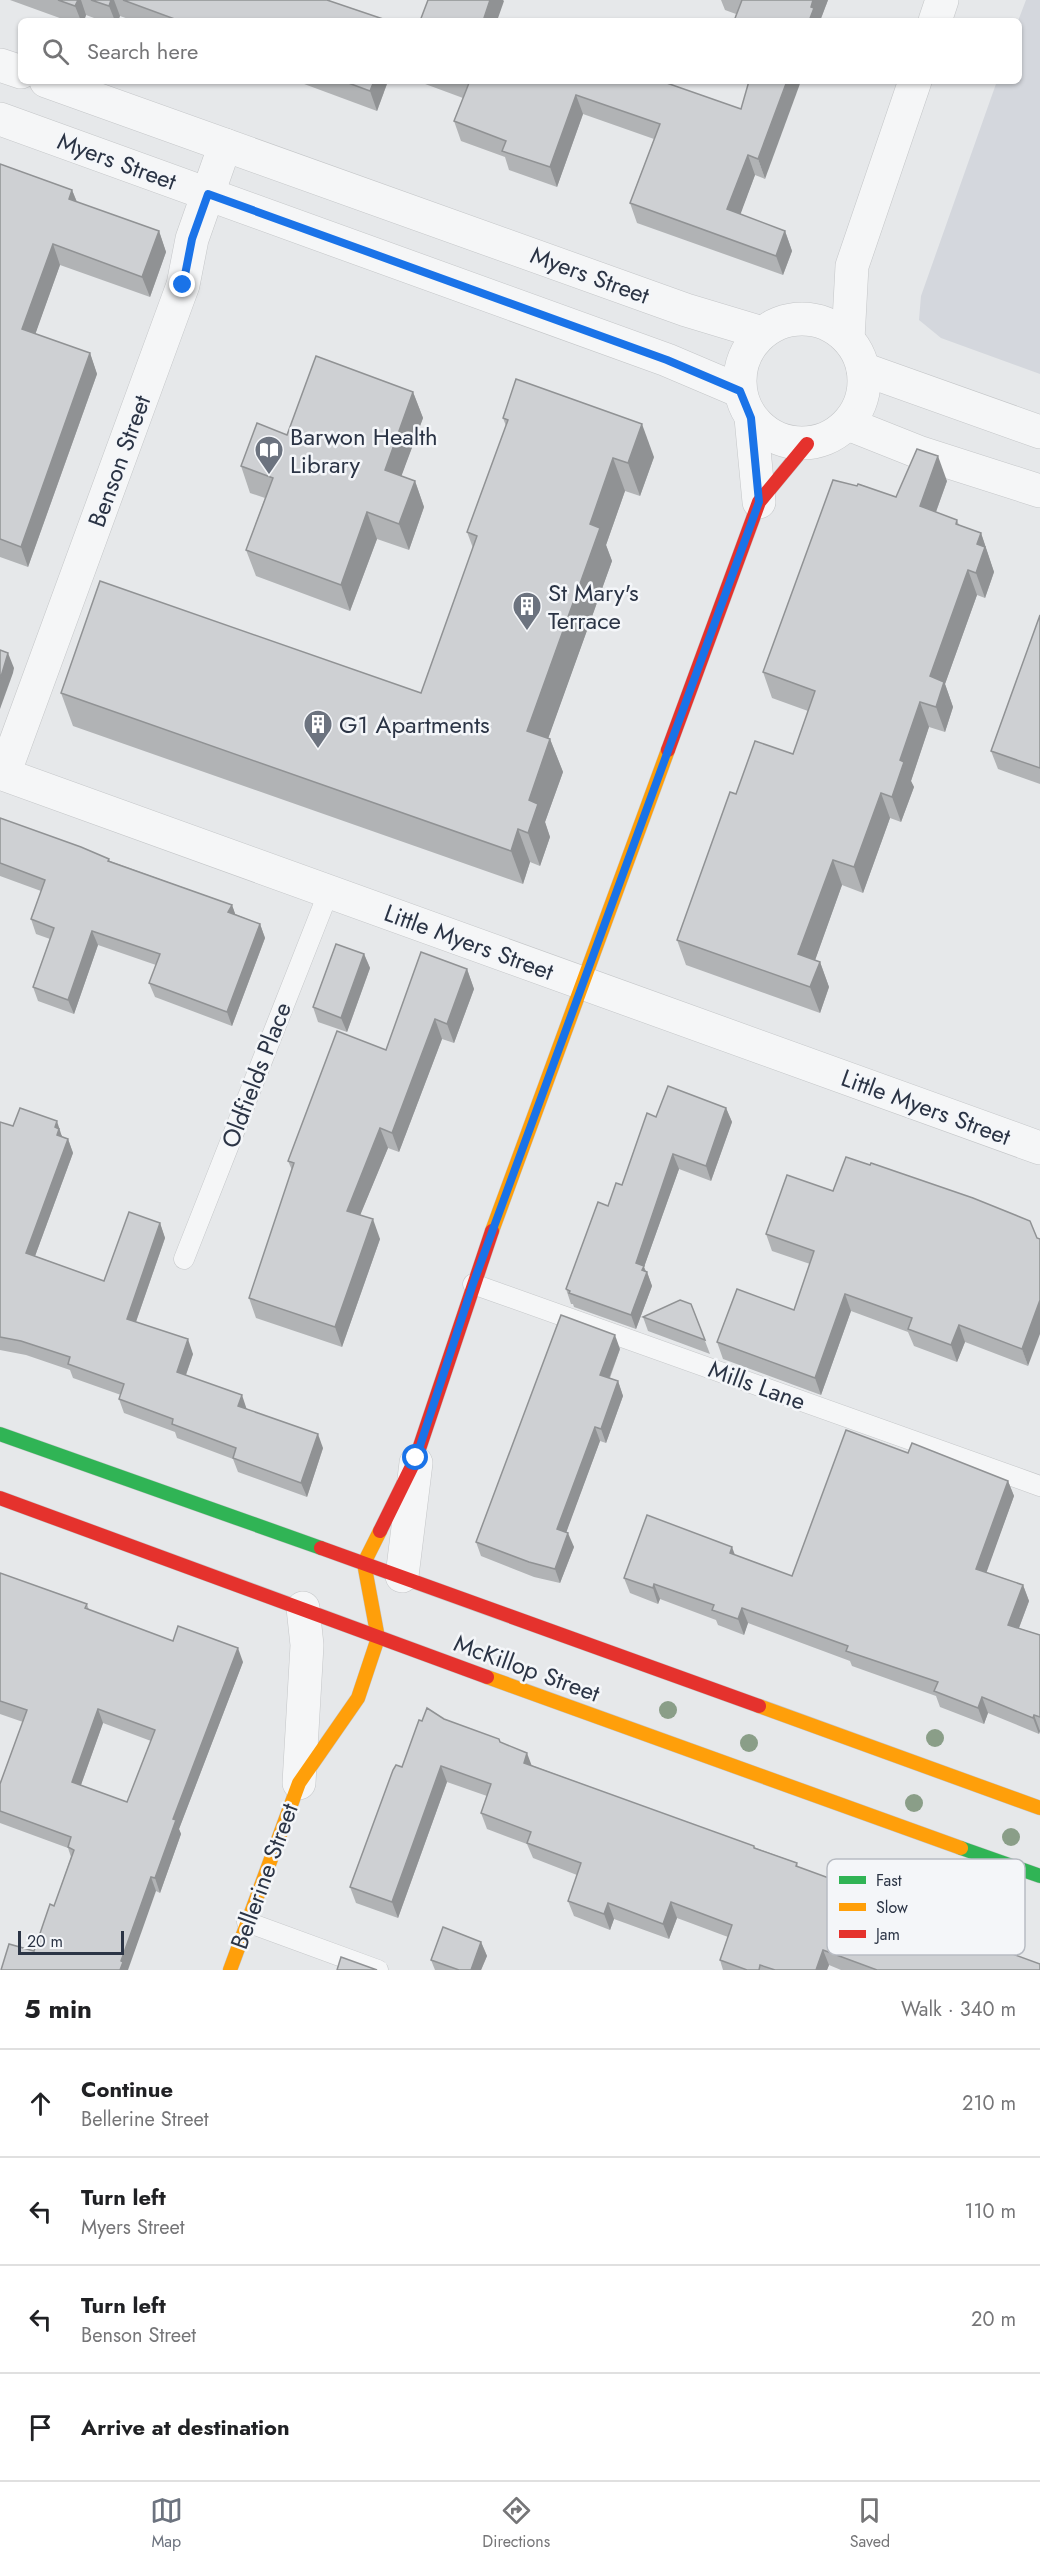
<!DOCTYPE html>
<html lang="en">
<head>
<meta charset="utf-8">
<style>
  body { margin:0; font-family:Jost,sans-serif; background:#f6f6f6; color:#202124 }
  .scale { position:absolute; left:18px; bottom:15px; width:106px; box-sizing:border-box; padding-left:6px; border:3px solid #2b3445; border-top:0; font-size:16px; line-height:21px; white-space:nowrap; color:#2b3445; -webkit-text-stroke:4px #f4f6f9; paint-order:stroke }
  .stop { position:absolute; width:18px; height:18px; margin:-14px; border:4px solid #1a73e8; border-radius:50%; background:#fff }
  .stop.end { background:#1a73e8; border-color:#fff; box-shadow:0 2px 6px #0008 }
  .list { margin:0; padding:0; list-style:none }
  h2 { display:flex; justify-content:space-between; align-items:center; height:78px; margin:0; padding:0 24px; font-size:26px }
  h2 small { font-size:20px; font-weight:400; color:#757577 }
  .list li { display:grid; grid-template-columns:39px 1fr auto; gap:18px; align-items:center; box-sizing:border-box; height:108px; padding:0 24px; border-top:2px solid #e0e0e0 }
  .list b { display:block; font-size:22px; white-space:nowrap }
  .list p { margin:0; font-size:20px; white-space:nowrap; color:#757577 }
  .list em { font-size:20px; font-style:normal; color:#757577 }
  .icon { flex:none; width:33px; height:33px; fill:none; stroke:currentColor; stroke-width:2; stroke-linecap:round; stroke-linejoin:round }
  .map { position:relative; flex:none; width:1040px; height:1970px; overflow:hidden }
  .search { position:absolute; background:#fff; box-shadow:0 2px 4px #0004; left:18px; right:18px; top:18px; height:66px; display:flex; align-items:center; gap:15px; box-sizing:border-box; padding:0 21px; border-radius:9px; color:#757577; font-size:22px }
  .sheet { height:510px; background:#fff }
  nav { display:flex; justify-content:space-around; align-items:center; box-sizing:border-box; height:84px; border-top:2px solid #e0e0e0; background:#fff; font-size:16px; color:#757577 }
  nav a { display:grid; justify-items:center; gap:3px }
  nav .on { color:#6c737f }
  .map>svg:first-child { display:block }
</style>
</head>
<body>
<div class="map">
<svg width="1040" height="1970" viewBox="0 0 1040 1970">
  <rect width="100%" height="100%" fill="#e6e8ea"/>
  <path fill="#d4d7dd" d="M1026,0h14v374l-99,-36 -22,-18 2,-24 76,-215h22l-1,-60z"/>
  <g fill="none" stroke-linecap="round" stroke-linejoin="round">
    <g stroke="#c4c6c8" stroke-width="21">
      <g id="lane">
        <path d="M184,1259l145,-368"/>
        <path d="M473,1284l567,202"/>
        <path d="M247,1922l131,48"/>
      </g>
    </g>
    <g stroke="#c4c6c8" stroke-width="34">
      <g id="street">
        <path d="M935,21l7,-21"/>
        <path d="M0,65l21,7"/>
        <path d="M46,81l640,229 76,23"/>
        <path d="M0,119l667,241 73,31"/>
        <circle cx="802" cy="381" r="62"/>
        <path d="M848,339l4,-73 63,-185"/>
        <path d="M863,369l177,63"/>
        <path d="M751,418l8,84"/>
        <path d="M848,424l73,29 119,38"/>
        <path d="M0,773l1040,375"/>
        <path d="M4,774l179,-489 9,-46 33,-94"/>
        <path d="M402,1576l14,-113"/>
        <path d="M299,1783l8,-138 -4,-37"/>
      </g>
    </g>
    <g stroke="#c4c6c8" stroke-width="15">
      <g id="fast">
        <path d="M0,1434l321,114"/>
        <path d="M961,1848l79,28"/>
      </g>
    </g>
    <g stroke="#c4c6c8" stroke-width="15">
      <g id="slow">
        <path d="M492,1231l176,-481"/>
        <path d="M487,1677l474,171"/>
        <path d="M759,1706l281,102"/>
        <path d="M230,1970l69,-187 59,-85 20,-60 -14,-75 16,-32"/>
      </g>
    </g>
    <g stroke="#c4c6c8" stroke-width="15">
      <g id="jam">
        <path d="M668,750l91,-248 48,-58"/>
        <path d="M0,1498l487,179"/>
        <path d="M380,1531l36,-73 76,-227"/>
        <path d="M321,1548l438,158"/>
      </g>
    </g>
    <use href="#lane" stroke="#f5f6f7" stroke-width="20"/>
    <use href="#street" stroke="#f5f6f7" stroke-width="33"/>
    <use href="#fast" stroke="#30b455" stroke-width="14"/>
    <use href="#slow" stroke="#ff9f0a" stroke-width="14"/>
    <use href="#jam" stroke="#e5322d" stroke-width="14"/>
  </g>
  <g fill="#8a9e88">
    <circle cx="668" cy="1710" r="9"/>
    <circle cx="935" cy="1738" r="9"/>
    <circle cx="749" cy="1743" r="9"/>
    <circle cx="914" cy="1803" r="9"/>
    <circle cx="1011" cy="1837" r="9"/>
  </g>
  <g fill="#b1b3b5" fill-rule="evenodd">
    <path d="M10,0h317l62,21h-255l-14,-5 -2,5h-16l-16,-6 -2,6h-16z"/>
    <path d="M721,0h107l-8,21h-86l2,-7 -11,-4z"/>
    <path d="M296,81h92l-11,30z"/>
    <path d="M417,81h244l80,28 24,70 -10,-4 -15,39 45,17 7,20 -9,24 -146,-52 -7,-20 24,-64 -71,-25 -26,73 -48,-17 -4,-13 -44,-16 -7,-20 9,-23z"/>
    <path d="M0,164l72,26 5,12 82,29 7,21 -16,45 -90,-32 -25,69 55,19 7,21 -69,193 -28,-10z"/>
    <path d="M413,392l10,26 -22,58 14,5 9,26 -15,43 -32,-11 -27,72 -94,-35 -10,-26 19,-52 -15,-5 -9,-27 46,-31z"/>
    <path d="M503,418l151,39 -14,39 -15,-5 -19,54 6,16 -64,177 2,1 13,33 -18,50 5,15 -10,29 -10,-4 -7,22 -450,-158 -12,-33h360l52,-145 -6,-16 39,-106z"/>
    <path d="M947,481l-11,31 21,8 2,5 22,8 13,39 -9,26 -8,-3 -32,89 8,23 -8,25 -16,-5 -18,54 3,6 -13,35 -11,-4 -27,75 -21,-8 -27,75 5,2 9,25 -9,26 -134,-48 -9,-25 59,-146 57,-40 15,-43 -36,-13 -9,-26 133,-175z"/>
    <path d="M1040,615v169l-42,-15 -7,-18z"/>
    <path d="M0,818l109,41 1,2 122,44 3,9 25,10 5,14 -33,88 -77,-29 -6,-14 7,-18 -58,-20 -24,69 -36,-13 -5,-14 17,-48 -14,-5 -5,-15 10,-28 -41,-15z"/>
    <path d="M364,954l6,14 -23,64 -29,-10 -5,-15z"/>
    <path d="M467,969l7,20 -20,54 -12,-4 -43,113 -11,-4 -28,67 20,24 -38,108 -86,-29 -7,-20 43,-128 -4,-9 98,-111z"/>
    <path d="M726,1108l6,14 -21,59 -32,-12 -35,98 2,4 1,1 5,14 -16,43 -62,-22 -1,-3h-2l-5,-15 42,-83 14,-21 34,-68z"/>
    <path d="M0,1122l13,4 49,9v2l6,2 5,14 -38,103 69,25 56,-58 5,15 -29,84 57,32 -7,21 61,34 76,39 -16,49 -69,-25 -5,-13 -56,-21 -2,-6 -51,-19 -5,-14 2,-4 -48,-17 -3,-8 -44,-15 -26,-5z"/>
    <path d="M870,1165l103,33 55,168 -63,-24 -8,20 -43,-16 -6,-14 -57,-21 -30,84 -98,-36 -6,-17 77,-32 16,-46 -38,-13 -6,-17 67,-43z"/>
    <path d="M691,1304l19,50 -62,-23 -5,-14z"/>
    <path d="M620,1349l-10,29 8,3 5,15 -17,47 -6,-2 -34,91 8,15 -14,36 -26,-6 -53,-21 -5,-14z"/>
    <path d="M908,1453l100,28 6,15 -28,76 37,13 6,16 -10,27 21,7v96l-1,3 -51,-21 -4,11 -44,-17 -4,-11 -84,-30 -2,-5 -102,-38 -4,12 -26,-10 -2,-5 -56,-21 -2,5 -28,-11 -6,-15 111,-23 57,21z"/>
    <path d="M0,1573l87,31 2,6 84,31 70,21 -64,167 2,5 -21,59 -4,-2 -122,60 20,-45 17,-49 -3,-9 -68,-25v-39l23,-62 -23,-8zM103,1723l48,18 -24,61 -46,-17z"/>
    <path d="M444,1719l56,23 31,23 266,98 1,4 186,77 56,26h-199l-12,-5 -2,5h-104l-3,-10 8,-23 -51,-19 -8,21 -55,-20 -4,11 -36,-14 -6,-15 9,-26 -44,-17 -6,-14 -40,-15 -6,-16 6,-17 -40,-14 -49,136 -42,-15 -6,-16 52,-120 20,-46z"/>
    <path d="M481,1942l6,14 -6,14h-46l-4,-10z"/>
  </g>
  <g fill="#909294">
    <path d="M78,0h3l5,15 -2,6h-3l-6,-15z"/>
    <path d="M111,0h3l6,16 -2,5h-3l-6,-15z"/>
    <path d="M490,0h13l1,1 -7,20h-14z"/>
    <path d="M813,0h15l-8,21h-11l2,-14z"/>
    <path d="M374,81h14l-11,30 -7,-20z"/>
    <path d="M787,81h14l-36,98 -7,-20z"/>
    <path d="M576,95l7,19 -26,73 -7,-20z"/>
    <path d="M748,155l7,20 -20,54 -8,-20z"/>
    <path d="M72,190l8,20 -11,-11z"/>
    <path d="M159,231l7,21 -16,45 -8,-20z"/>
    <path d="M785,231l7,20 -9,24 -7,-19z"/>
    <path d="M53,244l7,21 -30,84 -8,-20z"/>
    <path d="M90,353l7,21 -69,193 -7,-20z"/>
    <path d="M413,392l10,26 -29,78 -9,-26z"/>
    <path d="M642,424l12,33 -14,39 -12,-33z"/>
    <path d="M938,456l9,25 -18,50 -9,-25z"/>
    <path d="M613,458l12,33 -19,54 6,16 -73,203 -12,-33 63,-207z"/>
    <path d="M415,481l9,26 -15,43 -10,-26z"/>
    <path d="M367,512l10,27 -27,72 -9,-26z"/>
    <path d="M981,533l13,39 -9,26 -9,-25 1,-29z"/>
    <path d="M968,570l9,25 -32,89 8,23 -8,25 -9,-25 -6,-31z"/>
    <path d="M8,653l6,15 -1,5 -13,36v-29z"/>
    <path d="M920,702l9,25 -18,54 3,6 -13,35 -9,-25 8,-37z"/>
    <path d="M550,739l13,33 -18,50 5,15 -10,29 -12,-33 1,-33z"/>
    <path d="M881,793l9,25 -27,75 -9,-26z"/>
    <path d="M518,829l12,33 -7,22 -12,-33z"/>
    <path d="M833,860l9,25 -34,95 -10,-26z"/>
    <path d="M232,905l5,14 -9,-7z"/>
    <path d="M260,924l5,14 -33,88 -5,-14z"/>
    <path d="M92,931l6,14 -24,69 -6,-14z"/>
    <path d="M364,954l6,14 -23,64 -6,-14z"/>
    <path d="M820,962l9,25 -9,26 -10,-26z"/>
    <path d="M467,969l7,20 -20,54 -7,-19z"/>
    <path d="M435,1019l7,20 -43,113 -7,-19z"/>
    <path d="M726,1108l6,14 -21,59 -5,-15z"/>
    <path d="M57,1121l7,22 -2,6 -7,-22z"/>
    <path d="M380,1128l8,20 -34,82 -7,-19z"/>
    <path d="M68,1139l5,14 -42,114 -5,-14z"/>
    <path d="M673,1154l6,15 -35,98 2,6 1,-1 5,14 -16,43 -5,-14 5,-52z"/>
    <path d="M373,1219l7,20 -38,108 -7,-20z"/>
    <path d="M160,1223l5,15 -33,95 -5,-14z"/>
    <path d="M845,1294l6,17 -30,84 -6,-17z"/>
    <path d="M1040,1300v34l-12,32 -6,-17z"/>
    <path d="M959,1325l6,17 -8,20 -6,-17z"/>
    <path d="M615,1335l5,14 -15,40 -5,-14z"/>
    <path d="M188,1339l5,15 -11,32 -5,-14z"/>
    <path d="M618,1381l5,15 -17,47 -5,-14z"/>
    <path d="M242,1395l5,15 -9,-4z"/>
    <path d="M595,1427l5,14 -38,103 -5,-15z"/>
    <path d="M318,1434l5,14 -16,49 -6,-14z"/>
    <path d="M1008,1481l6,15 -32,89 -6,-16z"/>
    <path d="M568,1533l6,14 -14,36 -5,-14z"/>
    <path d="M732,1547l6,16 -8,-10z"/>
    <path d="M654,1584l6,15 -2,5 -5,-16z"/>
    <path d="M1023,1585l6,16 -15,40 -6,-16z"/>
    <path d="M742,1608l6,15 -4,12 -6,-16z"/>
    <path d="M238,1648l5,14 -64,167 2,5 -21,59 -5,-15 18,-59z"/>
    <path d="M982,1697l6,16 -4,11 -6,-16z"/>
    <path d="M98,1709l5,14 -26,73 -5,-14z"/>
    <path d="M1034,1715l6,16 -1,3 -6,-16z"/>
    <path d="M527,1753l6,16 -9,-6z"/>
    <path d="M441,1766l6,16 -49,136 -6,-16z"/>
    <path d="M151,1877l5,14 -28,79h-8l1,-9z"/>
    <path d="M671,1902l6,16 -8,21 -6,-15z"/>
    <path d="M608,1903l6,16 -4,11 -6,-16z"/>
    <path d="M979,1928l5,15 -4,13 -6,-16z"/>
    <path d="M481,1942l6,14 -6,14h-10z"/>
    <path d="M823,1950l6,15 -2,5h-11z"/>
  </g>
  <g fill="#ced0d3" stroke="#909294" stroke-width="1.5" fill-rule="evenodd">
    <path d="M58,0h20l-3,6z"/>
    <path d="M91,0h20l-2,6z"/>
    <path d="M123,0h204l62,21h-209z"/>
    <path d="M428,0h62l-7,21h-63z"/>
    <path d="M742,0h71l-2,7 3,1 -5,13h-75z"/>
    <path d="M343,81h31l-4,10z"/>
    <path d="M464,81h197l80,28 8,-28h38l-29,78 -10,-4 -21,54 58,22 -9,25 -146,-53 30,-79 -84,-29 -26,72 -48,-16 4,-10 -52,-20 15,-38z"/>
    <path d="M0,164l72,26 -3,9 90,32 -17,46 -89,-33 -31,85 68,24 -69,194 -21,-8z"/>
    <path d="M316,356l97,36 -28,78 30,11 -16,43 -32,-12 -26,73 -95,-35 27,-72 -32,-12 16,-43 30,12z"/>
    <path d="M516,379l126,45 -14,39 -15,-5 -23,66 10,4 -73,203 23,8 -21,61 9,4 -10,29 -10,-4 -7,22 -450,-158 39,-112 321,112 56,-157 -10,-4 41,-112 -5,-2z"/>
    <path d="M917,449l21,7 -18,50 37,14 -1,4 25,9 -4,11 8,3 -9,26 -8,-3 -38,106 14,6 -8,25 -16,-5 -20,58 4,2 -12,35 -11,-4 -27,74 -21,-7 -35,94 22,8 -10,25 -133,-47 53,-148 6,2 19,-53 38,13 22,-63 -52,-19 70,-192 24,6 1,-2 38,13z"/>
    <path d="M1040,615v153l-49,-17z"/>
    <path d="M0,650l8,3 -8,27z"/>
    <path d="M0,818l81,29 28,12 -1,2 124,44 -4,7 32,12 -33,88 -78,-29 11,-29 -68,-23 -24,69 -35,-13 21,-59 -23,-9 14,-39 -45,-17z"/>
    <path d="M336,944l28,10 -23,64 -28,-11z"/>
    <path d="M421,952l46,17 -20,55 -12,-5 -43,114 -12,-5 -33,83 26,8 -38,108 -86,-29 45,-135 -6,-2 49,-130 49,19z"/>
    <path d="M668,1086l58,22 -20,58 -33,-12 -37,109 8,3 -2,4 5,2 -16,43 -62,-22 1,-2 -4,-2 32,-87 10,4 8,-23 6,2 25,-72 9,4z"/>
    <path d="M20,1108l37,13 -2,6 4,2 -2,6 11,4 -42,114 78,28 25,-69 31,11 -33,96 61,20 -11,33 65,23 -4,11 80,28 -17,49 -68,-25 3,-10 -64,-24 1,-5 -54,-20 5,-15 -56,-20 2,-7 -49,-16 -21,-4v-215l13,4z"/>
    <path d="M846,1157l24,8 1,-2 102,35 57,23 7,17 3,1v61l-18,49 -63,-24 -8,20 -43,-16 4,-11 -67,-24 -30,84 -98,-36 20,-53 57,21 20,-59 -48,-17 21,-59 46,16z"/>
    <path d="M680,1300l11,4 14,36 -62,-23z"/>
    <path d="M561,1315l54,20 -15,40 18,6 -17,48 -6,-2 -38,102 11,4 -13,36 -26,-7 -53,-20z"/>
    <path d="M846,1430l62,23 4,-10 96,38 -32,88 47,16 -15,40 32,10v82l-6,-2 -1,3 -51,-21 -4,11 -44,-17 4,-9 -92,-31 2,-5 -106,-38 -4,11 -26,-9 2,-5 -60,-21 -1,4 -29,-10 23,-63 85,32 -2,6 62,23z"/>
    <path d="M0,1573l87,31 -2,4 88,33 5,-15 60,22 -65,171 3,1 -21,58 -4,-1 -30,84 2,1 -3,8h-119l8,-26 25,7 16,-47 4,2 20,-56 -6,-3 3,-10 -71,-26v-27l27,-74 -27,-9zM98,1709l57,21 -28,72 -55,-20z"/>
    <path d="M427,1708l17,11 55,20 1,3 27,11 -3,10 230,83v2l43,15 -1,3 60,22 1,-5 122,45 -5,12 66,24v6h-163l-54,-20 -7,20h-41l-15,-5 -1,5h-12l-27,-10 12,-35 -61,-23 -8,22 -55,-21 -4,11 -36,-13 13,-38 -54,-20 4,-11 -50,-19 10,-29 -50,-18 -49,136 -42,-15 43,-117 3,-5 6,2 17,-47 3,1z"/>
    <path d="M443,1927l38,15 -10,28h-12l-28,-10z"/>
    <path d="M341,1957l36,13h-40z"/>
  </g>
  <g fill="none" stroke-linecap="round" stroke-linejoin="round">
    <path stroke="#1a73e8" stroke-width="8" d="M183,285l9,-46 16,-45 459,166 73,31 11,27 8,84 -286,782 -57,174"/>
  </g>
  <defs>
    <g id="library-pin" transform="scale(1.5)"><path d="M0 17L-7.5 6A9.5 9.5 0 1 1 7.5 6Z" fill="#6c737f" stroke="#f4f6f9"/><path d="M-6-4Q-3-5.5-.7-3.5V5Q-3 3-6 4ZM6-4Q3-5.5 .7-3.5V5Q3 3 6 4Z" fill="#fff"/></g>
    <g id="building-pin" transform="scale(1.5)"><path d="M0 17L-7.5 6A9.5 9.5 0 1 1 7.5 6Z" fill="#6c737f" stroke="#f4f6f9"/><path d="M-4-6H4V6H1V3H-1V6H-4ZM-2.5-4.3h1.7v1.8h-1.7ZM.8-4.3h1.7v1.8H.8ZM-2.5-1h1.7V.8h-1.7ZM.8-1h1.7V.8H.8Z" fill="#fff"/></g>
  </defs>
  <g fill-rule="evenodd">
    <use href="#library-pin" x="269" y="450"/>
    <use href="#building-pin" x="527" y="606"/>
    <use href="#building-pin" x="318" y="724"/>
  </g>
  <g text-anchor="middle" dominant-baseline="central" stroke-width="5" stroke-linejoin="round" paint-order="stroke">
    <g font-size="24" fill="#2b3445" stroke="#f4f6f9">
      <text transform="translate(117 161) rotate(20)">Myers Street</text>
      <text transform="translate(590 275) rotate(20)">Myers Street</text>
      <text transform="translate(119 461) rotate(-70)">Benson Street</text>
      <text transform="translate(469 942) rotate(20)">Little Myers Street</text>
      <text transform="translate(256 1075) rotate(-69)">Oldfields Place</text>
      <text transform="translate(926 1107) rotate(20)">Little Myers Street</text>
      <text transform="translate(757 1385) rotate(20)">Mills Lane</text>
      <text transform="translate(527 1668) rotate(20)">McKillop Street</text>
      <text transform="translate(264 1876) rotate(-70)">Bellerine Street</text>
    </g>
    <g font-size="24" fill="#2b3445" stroke="#f4f6f9" text-anchor="start">
      <text x="290" y="436">Barwon Health<tspan x="290" dy="28">Library</tspan></text>
      <text x="548" y="592">St Mary's<tspan x="548" dy="28">Terrace</tspan></text>
      <text x="339" y="724">G1 Apartments</text>
    </g>
  </g>
  <rect x="827" y="1859" width="198" height="96" rx="9" fill="#f4f6f9" stroke="#b8bcc3" stroke-width="1.5"/>
  <rect x="839" y="1876" width="27" height="8" fill="#30b455"/>
  <rect x="839" y="1903" width="27" height="8" fill="#ff9f0a"/>
  <rect x="839" y="1930" width="27" height="8" fill="#e5322d"/>
  <g font-size="16" fill="#2b3445">
    <text x="876" y="1886">Fast</text>
    <text x="876" y="1913">Slow</text>
    <text x="876" y="1940">Jam</text>
  </g>
</svg>
<div class="scale">20 m</div>
<div class="stop" style="left:416px;top:1458px"></div>
<div class="stop end" style="left:183px;top:285px"></div>
<div class="search"><svg class="icon" aria-label="search" viewBox="0 0 24 24"><circle cx="10" cy="10" r="6"/><path d="M15 15l6 6"/></svg>Search here</div>
</div>
<section class="sheet">
<h2>5 min<small>Walk · 340 m</small></h2>
<ul class="list">
<li><svg class="icon" aria-label="ahead" viewBox="0 0 24 24"><path d="M12 20V5M6 11l6-6 6 6"/></svg><div><b>Continue</b><p>Bellerine Street</p></div><em>210 m</em></li>
<li><svg class="icon" aria-label="left" viewBox="0 0 24 24"><path d="M17 20v-9H6M10 6l-5 5 5 5"/></svg><div><b>Turn left</b><p>Myers Street</p></div><em>110 m</em></li>
<li><svg class="icon" aria-label="left" viewBox="0 0 24 24"><path d="M17 20v-9H6M10 6l-5 5 5 5"/></svg><div><b>Turn left</b><p>Benson Street</p></div><em>20 m</em></li>
<li><svg class="icon" aria-label="arrive" viewBox="0 0 24 24"><path d="M6 21V4h12l-3 4 3 4H6"/></svg><div><b>Arrive at destination</b></div></li>
</ul>
</section>
<nav>
<a class="on"><svg class="icon" aria-label="map" viewBox="0 0 24 24"><path d="M3 6l6-2 6 2 6-2v14l-6 2-6-2-6 2zM9 4v14M15 6v14"/></svg>Map</a>
<a><svg class="icon" aria-label="directions" viewBox="0 0 24 24"><path d="M12 3l9 9-9 9-9-9zM9 14v-3h6M13 9l2 2-2 2"/></svg>Directions</a>
<a><svg class="icon" aria-label="saved" viewBox="0 0 24 24"><path d="M7 4h10v16l-5-4-5 4z"/></svg>Saved</a>
</nav>
</body>
</html>
